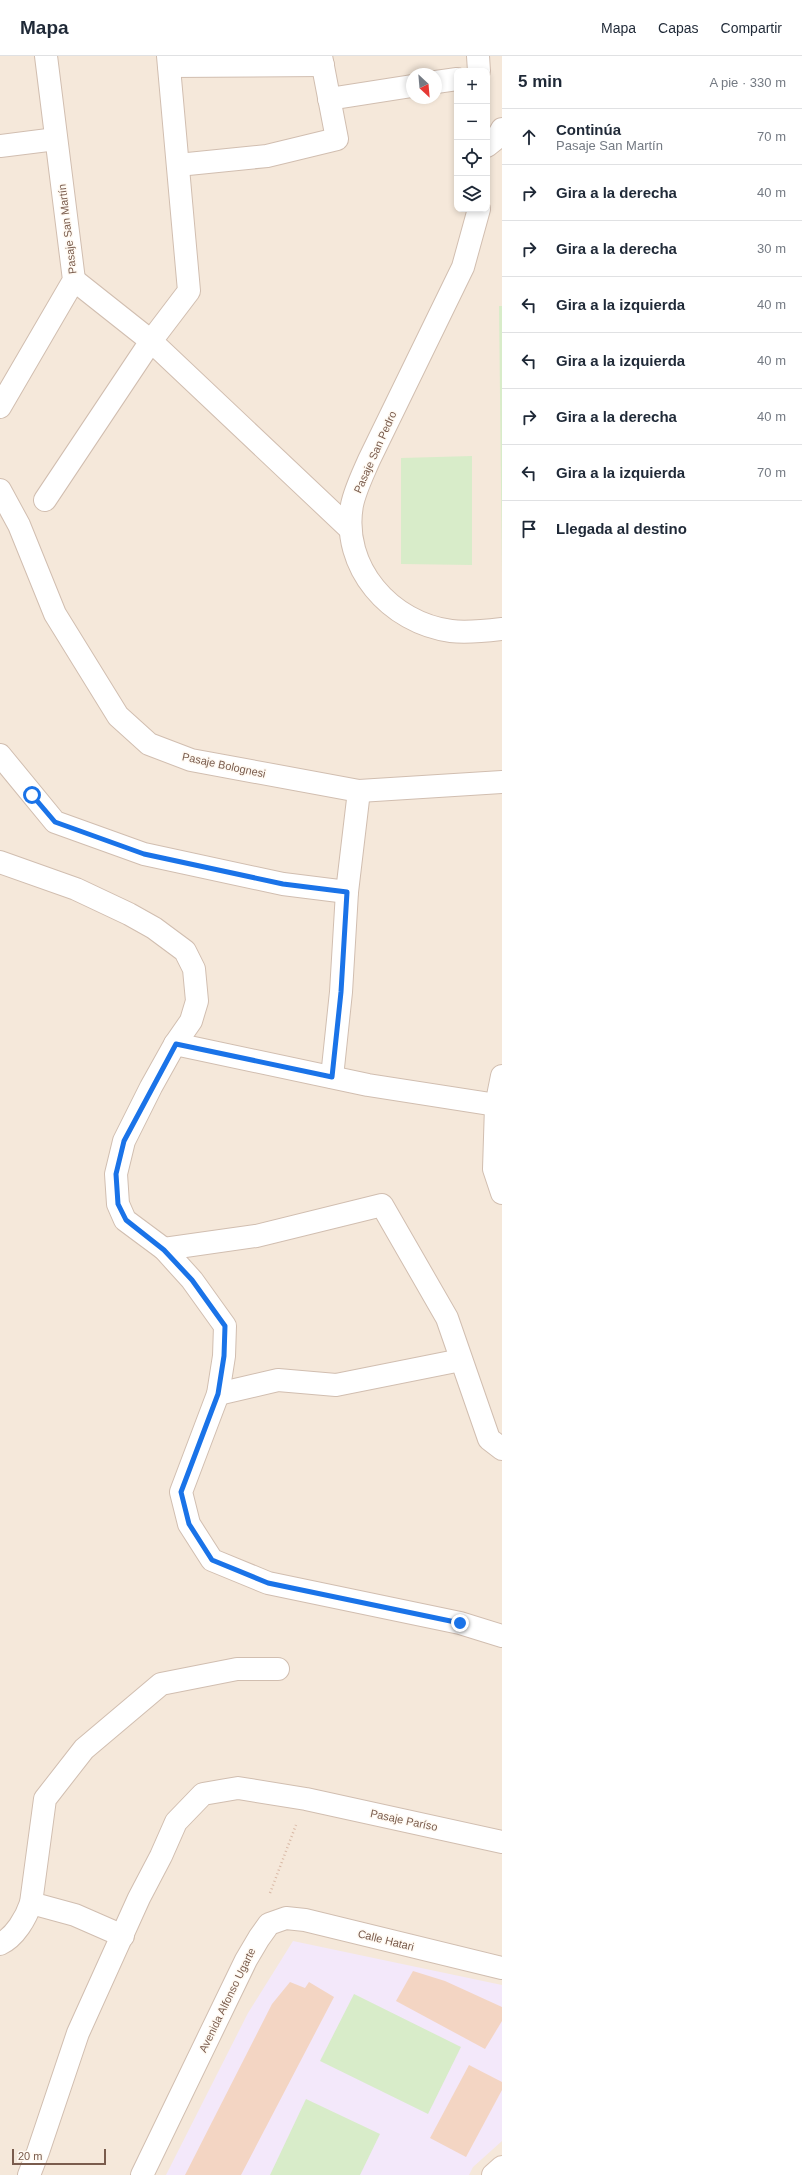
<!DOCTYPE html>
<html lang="es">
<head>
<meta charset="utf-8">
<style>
  body { margin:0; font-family:Arial,sans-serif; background:#f6f6f7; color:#1f2937 }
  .controls { position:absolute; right:12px; top:12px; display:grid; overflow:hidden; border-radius:8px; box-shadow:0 2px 6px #0003 }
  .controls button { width:36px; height:36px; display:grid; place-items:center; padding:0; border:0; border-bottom:1px solid #e0e1e3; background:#fff; color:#1f2937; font:20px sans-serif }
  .compass { position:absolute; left:406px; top:12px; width:36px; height:36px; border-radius:50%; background:#fff; box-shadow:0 2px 6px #0003; rotate:154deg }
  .scale { position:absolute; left:12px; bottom:10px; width:94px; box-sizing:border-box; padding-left:4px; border:2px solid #7a5c4d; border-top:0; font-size:11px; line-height:14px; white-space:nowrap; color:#7a5c4d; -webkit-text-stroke:3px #fffaf3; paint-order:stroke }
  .stop { position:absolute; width:12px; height:12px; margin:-9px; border:3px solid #1a73e8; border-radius:50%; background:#fff }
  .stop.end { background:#1a73e8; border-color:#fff; box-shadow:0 1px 4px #0008 }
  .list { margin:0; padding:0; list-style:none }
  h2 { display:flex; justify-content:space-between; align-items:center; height:52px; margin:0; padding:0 16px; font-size:17px }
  h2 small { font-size:13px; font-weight:400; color:#747a83 }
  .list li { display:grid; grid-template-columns:26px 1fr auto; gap:12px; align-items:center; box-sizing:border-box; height:56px; padding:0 16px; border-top:1px solid #e0e1e3 }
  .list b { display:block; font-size:15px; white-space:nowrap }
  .list p { margin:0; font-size:13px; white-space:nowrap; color:#747a83 }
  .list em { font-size:13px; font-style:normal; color:#747a83 }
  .icon { flex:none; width:22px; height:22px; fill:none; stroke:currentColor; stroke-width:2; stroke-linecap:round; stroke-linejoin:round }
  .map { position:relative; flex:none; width:502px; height:2119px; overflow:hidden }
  header { display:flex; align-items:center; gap:24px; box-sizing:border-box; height:56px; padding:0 20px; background:#fff; border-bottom:1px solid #e0e1e3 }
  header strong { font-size:19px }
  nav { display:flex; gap:22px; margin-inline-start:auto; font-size:14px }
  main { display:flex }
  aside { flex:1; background:#fff }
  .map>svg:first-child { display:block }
</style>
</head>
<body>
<header>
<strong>Mapa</strong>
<nav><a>Mapa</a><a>Capas</a><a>Compartir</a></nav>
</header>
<main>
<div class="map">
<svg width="502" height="2119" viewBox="0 0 502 2119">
  <rect width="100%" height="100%" fill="#fdf6ec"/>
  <path fill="#f5e8da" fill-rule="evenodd" d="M0,0h502v2119h-502zM457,15h30v138h-30zM412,18h24v24h-24z"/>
  <path fill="#f3e8fa" d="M293,1885l209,44v156l-29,26 -4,8h-303l82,-162z"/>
  <g fill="#d8ecc9">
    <path d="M499,250h3v269z"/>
    <path d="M472,400v109l-71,-1v-106z"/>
    <path d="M354,1938l107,53 -33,67 -108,-53z"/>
    <path d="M306,2043l74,35 -20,41h-90z"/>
  </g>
  <g fill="#f3d5c3">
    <path d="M413,1915l32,10 57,26v14l-17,28 -89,-48z"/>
    <path d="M290,1926l15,6 4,-6 25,15 -93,178h-56l87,-171z"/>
    <path d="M469,2009l33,17v8l-36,67 -36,-19z"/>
  </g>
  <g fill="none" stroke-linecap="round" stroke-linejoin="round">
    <g stroke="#d1beb0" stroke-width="24">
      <g id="street">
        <path d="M478,0l1,15"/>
        <path d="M169,10l154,-1"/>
        <path d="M436,26l21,-3"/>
        <path d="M329,43l83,-13"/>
        <path d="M0,90l56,-7"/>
        <path d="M487,90l10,-8 5,-9"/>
        <path d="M178,109l89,-9 70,-17 -16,-83"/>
        <path d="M479,153l-16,58 -94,193c-6,14 -14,30 -17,45 -11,62 38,118 99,126 16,2 34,0 51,-2"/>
        <path d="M74,224l77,61 199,188"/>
        <path d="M0,351l74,-127 -28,-224"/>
        <path d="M0,434l19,35 36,89 63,102 31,28 42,16 168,31 143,-9"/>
        <path d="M45,444l106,-159 38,-50 -21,-235"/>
        <path d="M0,699l55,67 89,32 139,30 64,8"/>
        <path d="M0,806l76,27 53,25 25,14 31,23 9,18 3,32 -6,20 -16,23 -24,43 -27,54 -8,33 2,30 7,16 39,29 28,31 33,46 -1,30 -6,38 -37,98 8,32 23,36 56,23 192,40 42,13"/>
        <path d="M175,988l193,41 134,21"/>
        <path d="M502,1020l-6,30 -2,63 8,24"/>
        <path d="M332,1021l9,-85 6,-100 12,-101"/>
        <path d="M164,1193l92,-13 126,-31 65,113 42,121 13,10"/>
        <path d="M218,1338l60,-14 58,5 125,-25"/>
        <path d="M31,1847l44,12 48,21"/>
        <path d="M0,1888c15,-7 26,-26 31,-41l14,-104 39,-50 77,-65 76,-15h41"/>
        <path d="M29,2119l9,-23 40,-119 61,-135 22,-42 15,-34 27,-28 35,-6 68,11 196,43"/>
        <path d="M142,2119l104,-215 13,-22 10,-14 17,-6 19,2 197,48"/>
      </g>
    </g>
    <g stroke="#d6c0b0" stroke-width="24">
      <path id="secondary" d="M493,2119l9,-8"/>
    </g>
    <path stroke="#d9b8a5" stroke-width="2.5" stroke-dasharray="1 3" stroke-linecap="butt" d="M270,1837l26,-68"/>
    <use href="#street" stroke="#fff" stroke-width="22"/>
    <use href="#secondary" stroke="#fff" stroke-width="22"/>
  </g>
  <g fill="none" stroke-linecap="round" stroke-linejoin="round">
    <path stroke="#1a73e8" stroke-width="5" d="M32,739l23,27 89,32 139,30 64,8 -6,100 -9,85 -156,-33 -52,97 -8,33 2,30 8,16 38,30 28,30 33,46 -1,30 -6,38 -37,98 8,32 23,36 56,23 192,40"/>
  </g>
  <g text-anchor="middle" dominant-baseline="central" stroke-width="3" stroke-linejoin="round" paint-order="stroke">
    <g font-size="11" fill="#7a5c4d" stroke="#fffaf3">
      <text transform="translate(67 173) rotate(-97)">Pasaje San Martín</text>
      <text transform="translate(375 396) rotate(-66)">Pasaje San Pedro</text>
      <text transform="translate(224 709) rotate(12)">Pasaje Bolognesi</text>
      <text transform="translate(404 1764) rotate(12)">Pasaje Paríso</text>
      <text transform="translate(386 1884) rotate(14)">Calle Hatari</text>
      <text transform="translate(227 1944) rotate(-64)">Avenida Alfonso Ugarte</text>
    </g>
  </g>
</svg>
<div class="controls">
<button>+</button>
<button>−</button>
<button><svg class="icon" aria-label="locate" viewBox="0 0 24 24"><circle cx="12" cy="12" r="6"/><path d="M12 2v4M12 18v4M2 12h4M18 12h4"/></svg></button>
<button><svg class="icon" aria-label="layers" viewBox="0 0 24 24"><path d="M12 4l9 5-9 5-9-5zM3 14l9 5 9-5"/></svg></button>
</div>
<svg class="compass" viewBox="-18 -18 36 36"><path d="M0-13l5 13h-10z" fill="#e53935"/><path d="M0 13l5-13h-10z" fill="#747a83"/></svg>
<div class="scale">20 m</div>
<div class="stop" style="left:32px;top:739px"></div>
<div class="stop end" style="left:460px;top:1567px"></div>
</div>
<aside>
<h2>5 min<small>A pie · 330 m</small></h2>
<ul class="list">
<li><svg class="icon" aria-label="ahead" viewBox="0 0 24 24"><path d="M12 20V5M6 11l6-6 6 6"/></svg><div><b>Continúa</b><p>Pasaje San Martín</p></div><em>70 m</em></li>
<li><svg class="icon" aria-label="right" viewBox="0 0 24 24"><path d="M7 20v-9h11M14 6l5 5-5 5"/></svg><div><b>Gira a la derecha</b></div><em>40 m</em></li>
<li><svg class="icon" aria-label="right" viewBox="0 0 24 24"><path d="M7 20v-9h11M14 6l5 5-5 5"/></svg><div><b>Gira a la derecha</b></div><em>30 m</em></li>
<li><svg class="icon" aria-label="left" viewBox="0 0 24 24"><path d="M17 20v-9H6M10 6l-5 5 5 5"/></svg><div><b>Gira a la izquierda</b></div><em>40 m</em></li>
<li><svg class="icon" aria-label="left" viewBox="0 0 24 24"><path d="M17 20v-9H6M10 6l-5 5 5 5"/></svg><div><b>Gira a la izquierda</b></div><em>40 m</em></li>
<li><svg class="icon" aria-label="right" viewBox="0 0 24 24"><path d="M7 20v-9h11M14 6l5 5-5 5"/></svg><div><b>Gira a la derecha</b></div><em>40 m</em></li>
<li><svg class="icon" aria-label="left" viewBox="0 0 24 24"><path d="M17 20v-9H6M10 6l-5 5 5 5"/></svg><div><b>Gira a la izquierda</b></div><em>70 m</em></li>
<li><svg class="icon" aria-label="arrive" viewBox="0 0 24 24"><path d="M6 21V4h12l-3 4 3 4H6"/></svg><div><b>Llegada al destino</b></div></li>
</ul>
</aside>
</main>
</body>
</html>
